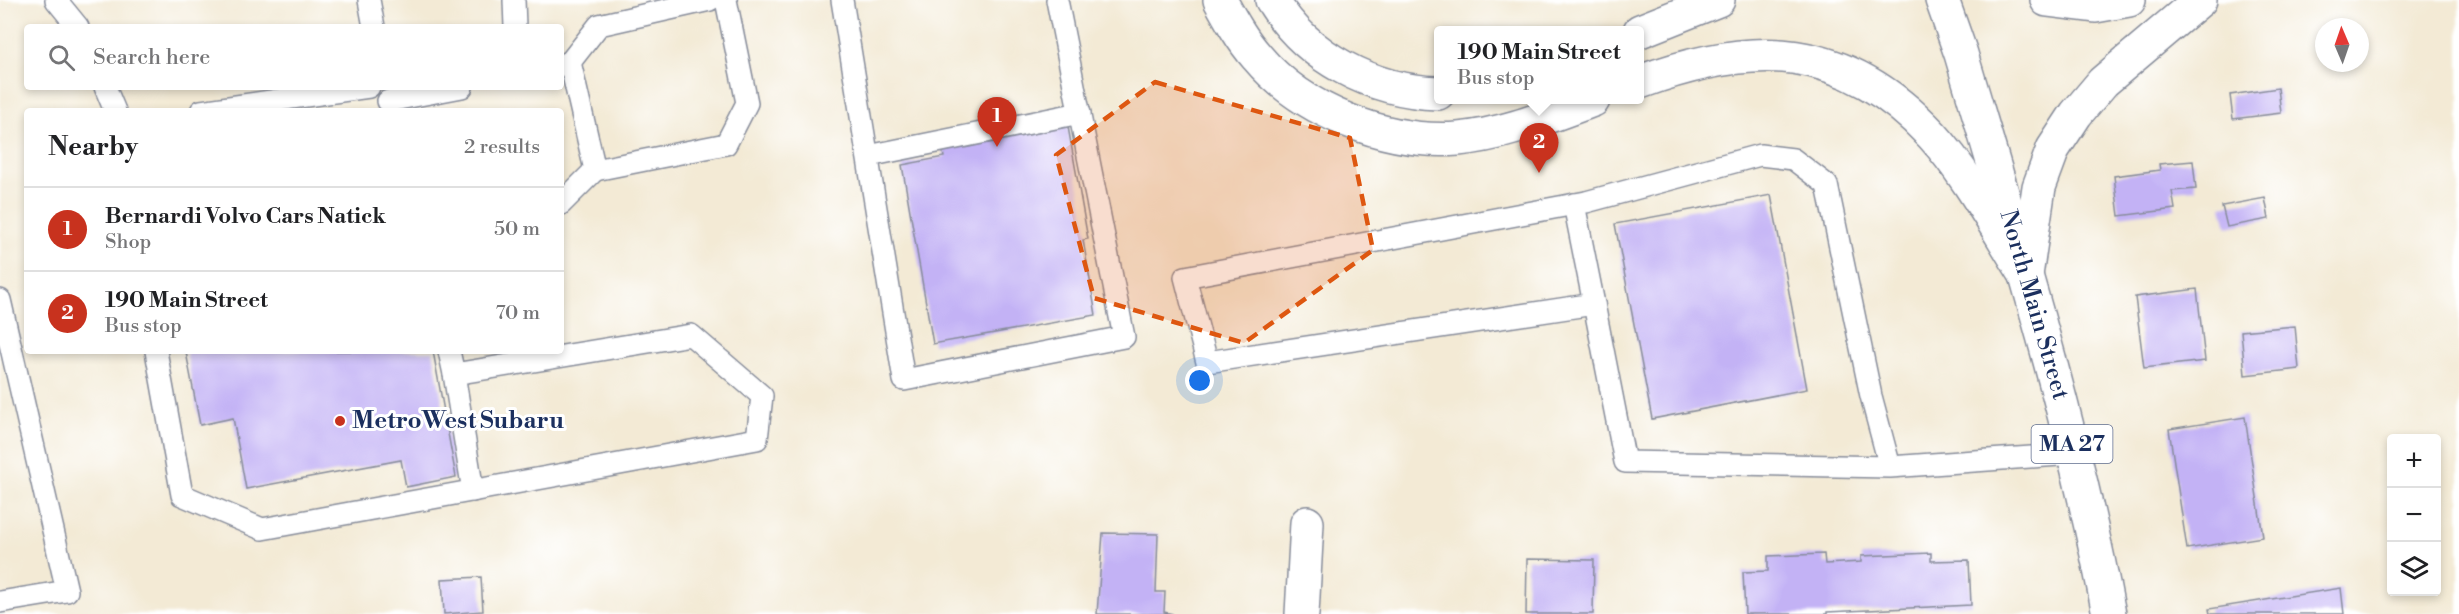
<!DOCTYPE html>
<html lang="en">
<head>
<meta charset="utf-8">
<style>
  body { margin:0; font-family:"Libre Bodoni",serif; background:#f2f2f2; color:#202124 }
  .controls { position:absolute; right:18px; bottom:18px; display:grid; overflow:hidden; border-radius:6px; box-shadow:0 3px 9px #0003 }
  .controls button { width:54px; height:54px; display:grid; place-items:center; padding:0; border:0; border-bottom:2px solid #e0e0e0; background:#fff; color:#202124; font:30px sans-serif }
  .compass { position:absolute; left:2315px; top:18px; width:54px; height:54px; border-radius:50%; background:#fff; box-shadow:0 3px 9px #0003; rotate:358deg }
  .you { position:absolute; left:1200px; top:381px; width:21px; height:21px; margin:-15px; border:4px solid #fff; border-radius:50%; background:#1a73e8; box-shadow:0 0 0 9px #1a73e833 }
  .badge { display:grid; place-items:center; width:39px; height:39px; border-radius:50%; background:#c8321e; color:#fff; font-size:20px; font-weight:700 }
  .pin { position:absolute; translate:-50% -50px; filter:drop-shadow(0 2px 3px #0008) }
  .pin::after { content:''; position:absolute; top:32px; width:21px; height:18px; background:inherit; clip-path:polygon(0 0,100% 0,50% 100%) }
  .popup { position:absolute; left:1434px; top:26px; width:210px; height:78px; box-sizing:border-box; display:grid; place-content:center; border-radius:6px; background:#fff; filter:drop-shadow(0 2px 4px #0005); font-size:20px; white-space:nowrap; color:#757577 }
  .popup b { font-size:22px; color:#202124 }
  .popup::after { content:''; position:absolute; left:50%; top:100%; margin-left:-12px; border:12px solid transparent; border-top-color:#fff }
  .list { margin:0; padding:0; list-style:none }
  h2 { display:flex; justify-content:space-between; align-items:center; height:78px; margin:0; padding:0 24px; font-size:26px }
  h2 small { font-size:20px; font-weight:400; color:#757577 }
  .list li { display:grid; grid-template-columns:39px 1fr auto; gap:18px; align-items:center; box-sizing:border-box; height:84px; padding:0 24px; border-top:2px solid #e0e0e0 }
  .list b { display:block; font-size:22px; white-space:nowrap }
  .list p { margin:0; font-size:20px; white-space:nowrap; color:#757577 }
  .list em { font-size:20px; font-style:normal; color:#757577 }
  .icon { flex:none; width:33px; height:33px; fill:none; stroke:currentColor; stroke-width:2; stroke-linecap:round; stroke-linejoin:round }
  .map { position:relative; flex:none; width:2459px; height:614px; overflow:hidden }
  .search { position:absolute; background:#fff; box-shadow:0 3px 9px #0003; left:24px; top:24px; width:540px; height:66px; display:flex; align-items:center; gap:15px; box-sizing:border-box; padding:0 21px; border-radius:6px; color:#757577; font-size:22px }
  .panel { position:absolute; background:#fff; box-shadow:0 3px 9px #0003; left:24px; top:108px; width:540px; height:246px; border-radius:6px }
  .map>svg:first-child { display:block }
</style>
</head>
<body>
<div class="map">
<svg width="2459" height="614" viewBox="0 0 2459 614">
  <rect width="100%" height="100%" fill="#fff"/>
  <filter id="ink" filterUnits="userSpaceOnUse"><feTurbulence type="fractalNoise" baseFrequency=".0167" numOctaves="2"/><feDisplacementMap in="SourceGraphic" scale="12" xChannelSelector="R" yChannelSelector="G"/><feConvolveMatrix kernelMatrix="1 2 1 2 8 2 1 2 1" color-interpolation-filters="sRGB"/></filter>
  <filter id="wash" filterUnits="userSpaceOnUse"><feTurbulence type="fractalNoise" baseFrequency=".008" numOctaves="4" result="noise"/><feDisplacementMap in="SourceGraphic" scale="24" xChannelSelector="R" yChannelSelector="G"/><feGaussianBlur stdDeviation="1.35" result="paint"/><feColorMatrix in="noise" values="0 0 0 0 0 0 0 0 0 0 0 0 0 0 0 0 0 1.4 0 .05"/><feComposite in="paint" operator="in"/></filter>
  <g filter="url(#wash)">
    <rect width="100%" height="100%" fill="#f3ead5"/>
    <g id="blocks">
      <g fill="#c3b2f5">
        <path d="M2278,88l3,25 -48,6 -3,-24z"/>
        <path d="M1067,121l21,118 -5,1 13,75 -163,29 -31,-179 42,-8 -3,-14z"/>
        <path d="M2193,161l3,28 -24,2 3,18 -56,7 -5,-40 46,-6 -1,-6z"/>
        <path d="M1771,195l36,194 -155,30 -37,-195z"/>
        <path d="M2265,198l4,21 -42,8 -5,-21z"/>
        <path d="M2197,289l8,72 -61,7 -9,-71z"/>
        <path d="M2295,326l4,43 -54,6 -4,-44z"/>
        <path d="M193,351h240l23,126 -50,10 -5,-27 -155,29 -13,-71 -33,7 -14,-73z"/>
        <path d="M2245,417l18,120 -76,12 -18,-120z"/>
        <path d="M1103,533l55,1 -2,58h9l-1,20 9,2h-76z"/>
        <path d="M1931,553v8l38,-1 2,45 -144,7v2h-82l-2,-42 25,-1v-15l56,-2 1,10 36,-2v-6z"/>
        <path d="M1527,559l67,1 -1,54h-67z"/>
        <path d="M481,577l2,34 -39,3 -2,-35z"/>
        <path d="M2341,588l3,26h-134l-1,-5z"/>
      </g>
    </g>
  </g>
  <g filter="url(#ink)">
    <use href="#blocks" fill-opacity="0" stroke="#878c9a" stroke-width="1.5"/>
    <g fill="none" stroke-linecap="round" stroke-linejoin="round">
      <g stroke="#878c9a" stroke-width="24">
        <g id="lane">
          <path d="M56,0l22,27"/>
          <path d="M369,0l5,27"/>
          <path d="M514,0l1,27"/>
          <path d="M842,0l62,380 220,-43 -67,-337"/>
          <path d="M570,62l25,108 131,-26 21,-41 -21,-103"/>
          <path d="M561,65l9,-3 29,-37 111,-25"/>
          <path d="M105,87l10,24"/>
          <path d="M388,101l74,-14"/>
          <path d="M201,111l168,-24"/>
          <path d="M868,156l212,-43"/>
          <path d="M561,204l34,-34"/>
          <path d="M1574,204l20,100"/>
          <path d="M0,300l67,291 -67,11"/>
          <path d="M156,351l26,144 80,34 495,-90 5,-43 -71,-61 -237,39 -5,-23"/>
          <path d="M454,374l19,117"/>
          <path d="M1890,467l-19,-71 -44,-211 -34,-26 -33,-4 -174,47 -401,75 22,85 387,-58 31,158 265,5 184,-13"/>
        </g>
      </g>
      <g stroke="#878c9a" stroke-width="36">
        <path id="street" d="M1302,614l5,-91"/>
      </g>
      <g stroke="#878c9a" stroke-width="36">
        <path id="primary" d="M1942,0l19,54c55,186 112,370 148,560"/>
      </g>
      <g stroke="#878c9a" stroke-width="36">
        <g id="highway">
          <path d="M1220,0c11,20 22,40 37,57 46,55 130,87 201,82 46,-4 91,-23 135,-39"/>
          <path d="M1272,0c35,58 100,91 166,93"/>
          <path d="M2047,0l48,6 34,-6"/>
          <path d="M1640,31l78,-31"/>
          <path d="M1640,82c113,-42 204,-41 292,53 35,38 66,96 94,140"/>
          <path d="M2026,275l13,-88 14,-38 23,-35 27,-32 97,-82"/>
        </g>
      </g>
      <use href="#lane" stroke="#fff" stroke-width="21"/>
      <use href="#street" stroke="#fff" stroke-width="33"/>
      <use href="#primary" stroke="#fff" stroke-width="33"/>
      <use href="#highway" stroke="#fff" stroke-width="33"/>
    </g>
  </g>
  <path fill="#de5710" fill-opacity="0.2" stroke="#de5710" stroke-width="4.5" stroke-dasharray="12 8" stroke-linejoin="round" d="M1155,82l195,56 23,112 -129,93 -150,-45 -38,-143z"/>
  <circle fill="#c8321e" stroke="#fff" stroke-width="2" cx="340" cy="421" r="6"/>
  <g text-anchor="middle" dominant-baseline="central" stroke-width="6" stroke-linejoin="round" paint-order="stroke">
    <rect fill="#fff" stroke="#5f6d8e" stroke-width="1.5" x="2031.5" y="425" width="81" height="38" rx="4.5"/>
    <g font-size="22" font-weight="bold" fill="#1b2f5e">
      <text x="2072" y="444">MA 27</text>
    </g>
    <g font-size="24" fill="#1b2f5e" stroke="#fff">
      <text transform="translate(2034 305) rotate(74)">North Main Street</text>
    </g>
    <g font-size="24" font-weight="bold" fill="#1b2f5e" stroke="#fff" text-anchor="start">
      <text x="352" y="421">MetroWest Subaru</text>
    </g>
  </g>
</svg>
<div class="controls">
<button>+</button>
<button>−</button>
<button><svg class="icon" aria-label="layers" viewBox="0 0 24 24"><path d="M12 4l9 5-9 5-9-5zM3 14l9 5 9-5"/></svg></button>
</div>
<svg class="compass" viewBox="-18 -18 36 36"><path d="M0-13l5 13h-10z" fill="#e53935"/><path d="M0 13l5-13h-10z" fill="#757577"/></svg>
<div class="you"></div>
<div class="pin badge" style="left:997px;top:147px">1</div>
<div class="pin badge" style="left:1539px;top:173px">2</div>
<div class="popup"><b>190 Main Street</b>Bus stop</div>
<div class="search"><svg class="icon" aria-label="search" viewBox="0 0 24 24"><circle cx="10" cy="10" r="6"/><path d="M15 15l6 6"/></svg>Search here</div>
<section class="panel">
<h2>Nearby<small>2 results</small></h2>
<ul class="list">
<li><span class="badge">1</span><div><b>Bernardi Volvo Cars Natick</b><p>Shop</p></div><em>50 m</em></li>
<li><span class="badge">2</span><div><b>190 Main Street</b><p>Bus stop</p></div><em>70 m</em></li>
</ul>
</section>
</div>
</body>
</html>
